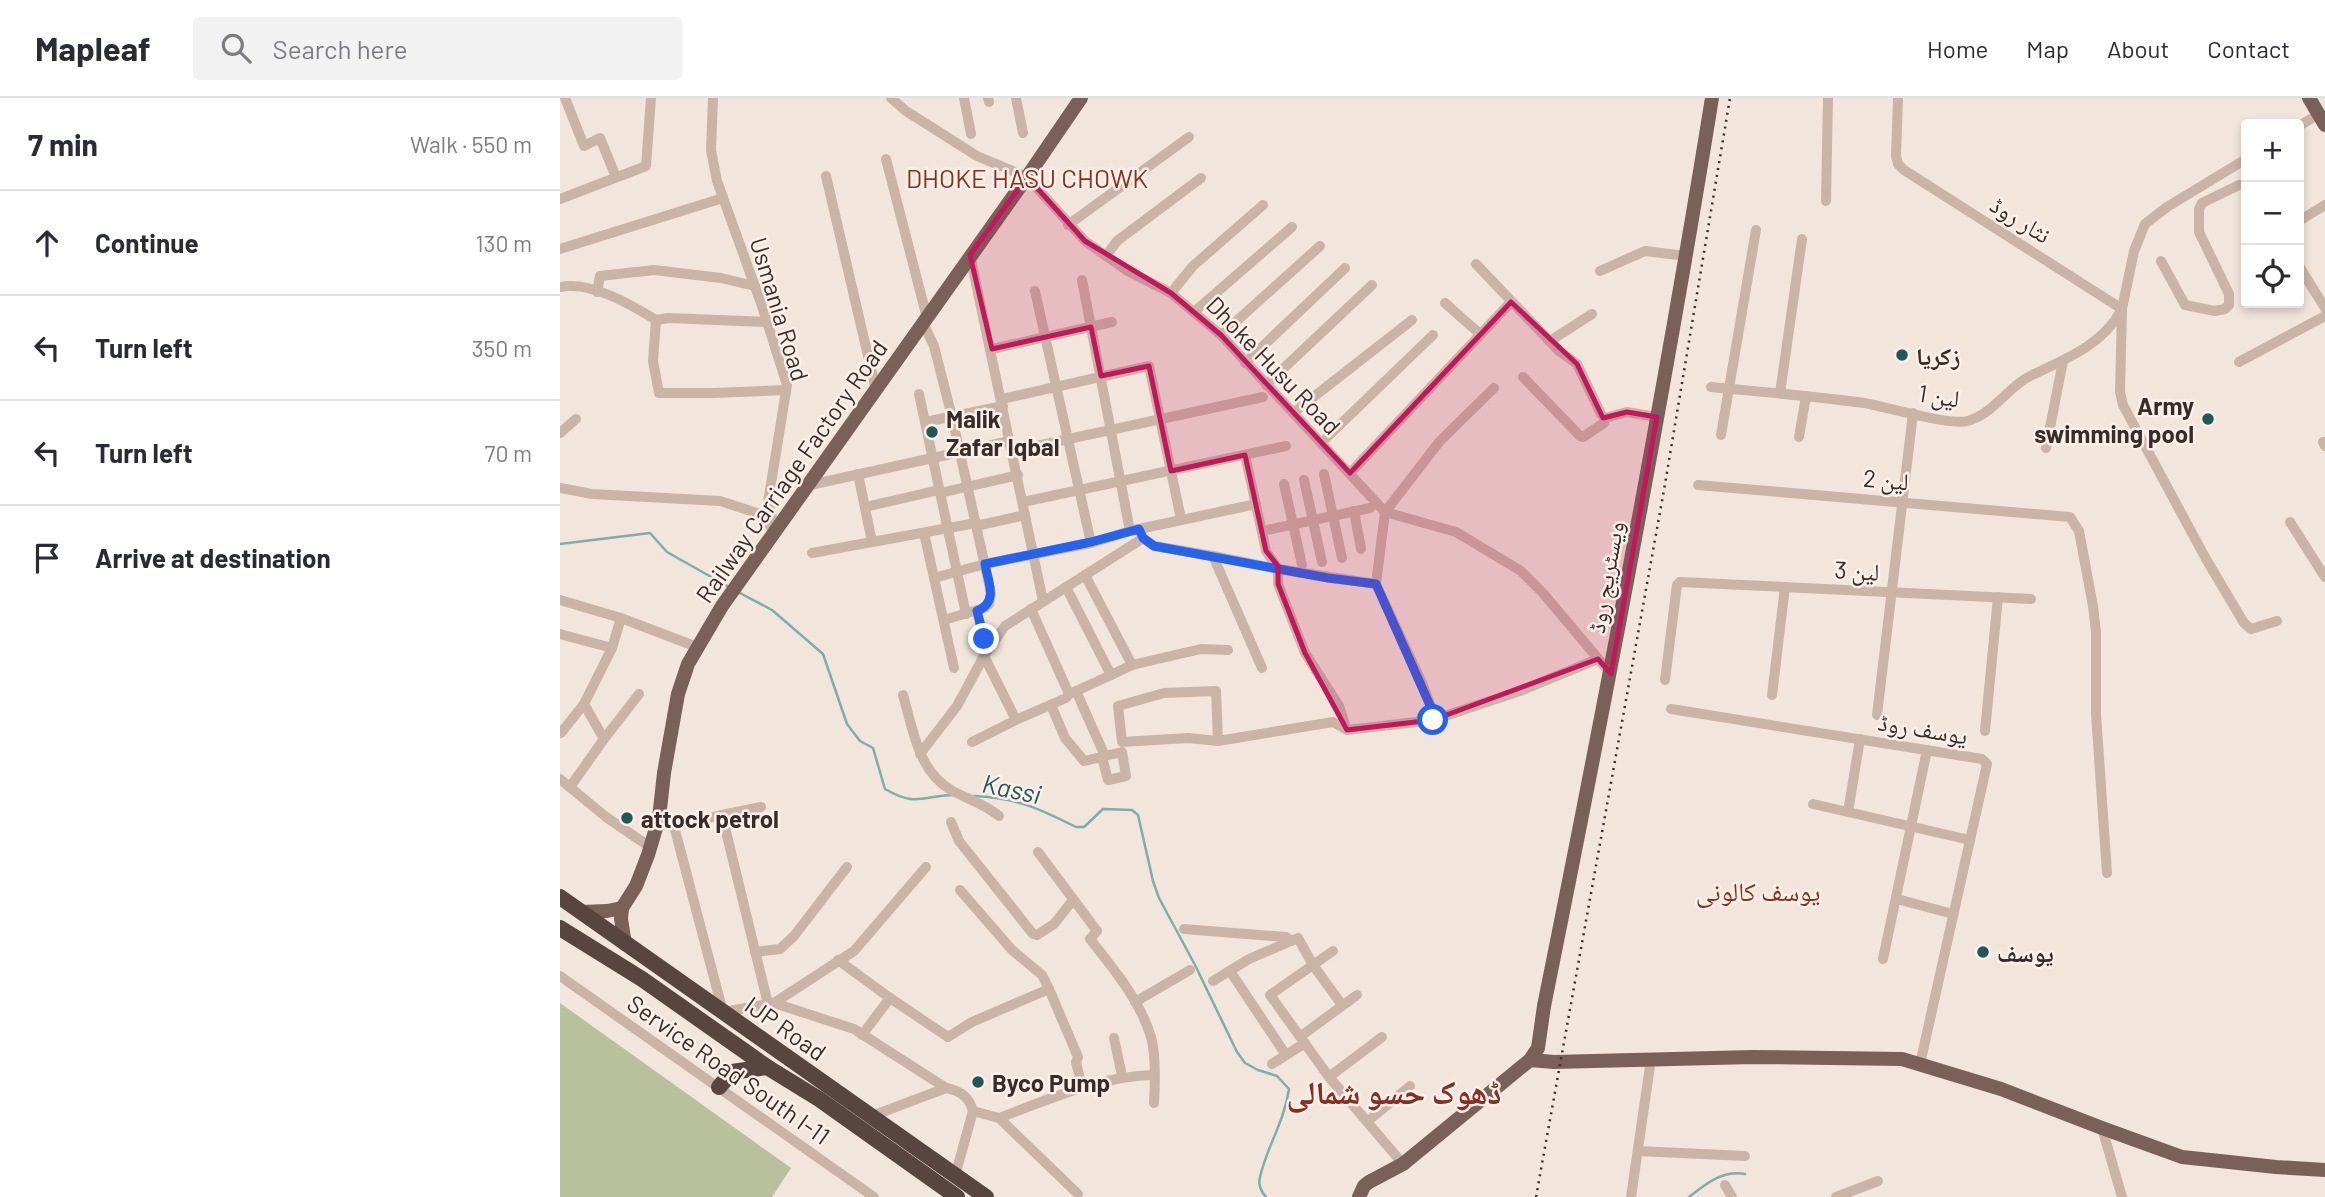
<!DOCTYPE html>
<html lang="en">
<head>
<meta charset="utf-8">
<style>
  body { margin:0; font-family:Barlow,"Noto Naskh Arabic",sans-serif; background:#f2f2f3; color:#2b2b33 }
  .controls { position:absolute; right:21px; top:21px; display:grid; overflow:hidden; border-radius:7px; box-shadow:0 4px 10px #0003 }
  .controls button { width:63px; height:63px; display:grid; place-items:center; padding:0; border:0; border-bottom:2px solid #e1e1e2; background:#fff; color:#2b2b33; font:35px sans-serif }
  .stop { position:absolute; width:21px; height:21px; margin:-16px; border:5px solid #2563eb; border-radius:50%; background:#fff }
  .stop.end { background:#2563eb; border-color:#fff; box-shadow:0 2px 7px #0008 }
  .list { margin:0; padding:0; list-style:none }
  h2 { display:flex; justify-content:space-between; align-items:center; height:91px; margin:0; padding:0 28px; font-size:30px }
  h2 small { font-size:23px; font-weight:400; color:#7c7c81 }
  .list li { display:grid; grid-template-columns:46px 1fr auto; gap:21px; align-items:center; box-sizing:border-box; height:105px; padding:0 28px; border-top:2px solid #e1e1e2 }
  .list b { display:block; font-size:26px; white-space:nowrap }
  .list em { font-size:23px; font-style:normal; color:#7c7c81 }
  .icon { flex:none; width:38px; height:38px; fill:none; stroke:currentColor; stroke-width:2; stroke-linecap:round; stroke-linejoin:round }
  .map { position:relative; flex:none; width:1765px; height:1099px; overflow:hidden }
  header { display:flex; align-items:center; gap:42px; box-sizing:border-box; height:98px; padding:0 35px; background:#fff; border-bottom:2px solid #e1e1e2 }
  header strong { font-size:33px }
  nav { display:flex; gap:38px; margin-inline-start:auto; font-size:24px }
  .search { width:490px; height:63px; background:#f2f2f3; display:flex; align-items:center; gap:18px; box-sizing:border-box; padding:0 24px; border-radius:7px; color:#7c7c81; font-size:26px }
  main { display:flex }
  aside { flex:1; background:#fff }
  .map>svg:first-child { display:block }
</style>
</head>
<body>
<header>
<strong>Mapleaf</strong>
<div class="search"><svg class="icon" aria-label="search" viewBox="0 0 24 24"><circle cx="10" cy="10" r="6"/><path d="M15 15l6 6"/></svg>Search here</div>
<nav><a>Home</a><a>Map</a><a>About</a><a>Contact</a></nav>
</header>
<main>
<aside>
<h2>7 min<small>Walk · 550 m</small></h2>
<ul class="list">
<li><svg class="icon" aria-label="ahead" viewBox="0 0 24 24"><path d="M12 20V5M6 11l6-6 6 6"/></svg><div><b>Continue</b></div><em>130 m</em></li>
<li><svg class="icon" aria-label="left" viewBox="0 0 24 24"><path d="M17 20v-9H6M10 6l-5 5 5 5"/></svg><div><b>Turn left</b></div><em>350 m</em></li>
<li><svg class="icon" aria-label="left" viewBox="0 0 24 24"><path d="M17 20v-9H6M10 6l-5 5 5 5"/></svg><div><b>Turn left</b></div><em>70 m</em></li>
<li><svg class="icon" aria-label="arrive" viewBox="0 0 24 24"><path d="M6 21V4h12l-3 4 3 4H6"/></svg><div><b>Arrive at destination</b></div></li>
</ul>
</aside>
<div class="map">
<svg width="1765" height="1099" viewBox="0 0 1765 1099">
  <rect width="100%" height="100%" fill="#f2e6dc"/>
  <path fill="#b8c19c" d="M0,905l231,165 -19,29h-212z"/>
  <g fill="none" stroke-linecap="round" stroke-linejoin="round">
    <g stroke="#7bafac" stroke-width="2.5">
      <path d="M0,446l90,-11 17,19 62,35"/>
      <path d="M178,494l34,18 51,44 24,70 13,17 13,7 12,41c31,18 37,7 68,6"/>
      <path d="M414,698c43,2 64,12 102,31h8l19,-18 29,1 6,5 15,66 6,17 36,67 42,87 8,11 13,7 19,6 12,13c-5,34 -22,57 -29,88 -2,7 1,15 6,20"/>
      <path d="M1129,1099c17,-13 33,-27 56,-23"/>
    </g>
    <g stroke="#cab4a8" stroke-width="10">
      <path d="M5,0l19,48 16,-8 16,39"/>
      <path d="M153,0l-2,52 6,31 45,125 25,79 -19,117 8,31"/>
      <path d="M331,0l15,13 71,45 50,21 58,64 41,29 45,23 50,42 164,177 71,20 65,39 21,21 69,82"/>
      <path d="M404,0l7,36"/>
      <path d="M428,0l1,4"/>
      <path d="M456,0l7,35"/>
      <path d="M1338,0l-2,58 2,8 6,6 218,139"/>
      <path d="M1739,28l20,-12"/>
      <path d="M326,61l41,159"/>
      <path d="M1686,61l-79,48 -22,17 -11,27 -12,58 -2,83 3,13 83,154 38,64 7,6 26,-8"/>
      <path d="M266,78l50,214"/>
      <path d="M0,101l86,-33 5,-68"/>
      <path d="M1266,103l2,-103"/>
      <path d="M1739,123l26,-16"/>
      <path d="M508,127l121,-88"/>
      <path d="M0,151l163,-51"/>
      <path d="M410,157l73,346"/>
      <path d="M546,158l11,-15 84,-63"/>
      <path d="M1601,163l24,44 30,6 10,-2 4,-4v-11l-30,-62v-23l3,-6 37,-18 7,-1"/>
      <path d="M916,166l83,87 18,13 24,50 4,4"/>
      <path d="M1739,168l26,42"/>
      <path d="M1040,173l45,-20 41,5"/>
      <path d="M522,182l48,251"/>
      <path d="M0,189c31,-6 70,17 96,33"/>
      <path d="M475,193l56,252"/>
      <path d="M37,194l3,-16 54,-6 67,8 34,8"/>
      <path d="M611,195l22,-27 70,-61"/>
      <path d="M885,205l35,31"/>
      <path d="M634,214l98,-85"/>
      <path d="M207,224l-99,-4 -12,2 -3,41 6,32h54l73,-3"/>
      <path d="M363,225l11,23 18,71 39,176 -2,11 -5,4 -40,12"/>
      <path d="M661,237l99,-89"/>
      <path d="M990,243l42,-27"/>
      <path d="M432,251l120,-27"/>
      <path d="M1679,264l86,-46"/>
      <path d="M685,265l100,-95"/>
      <path d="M963,279l57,59 3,1 21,-14 1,-5 22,-6 30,5"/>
      <path d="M706,287l106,-100"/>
      <path d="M1151,289c51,5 102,9 153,16 24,4 85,23 104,18 27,-8 40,-35 64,-46 34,-16 70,-30 89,-64"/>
      <path d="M1220,295l22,-154"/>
      <path d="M359,296l47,220"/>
      <path d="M442,301l147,-33 32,153"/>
      <path d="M733,315l119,-93"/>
      <path d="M365,324l78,-16"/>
      <path d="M0,335l16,-14"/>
      <path d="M1161,337l35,-205"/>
      <path d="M1239,339l7,-41"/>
      <path d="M1763,344l2,4"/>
      <path d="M761,345l112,-108"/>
      <path d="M1486,350l17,-87"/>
      <path d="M453,353l250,-54"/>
      <path d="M685,357l21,96 12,18 98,15 9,-72 55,-71 54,-53"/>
      <path d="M790,375l161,-171"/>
      <path d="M298,376l14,68"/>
      <path d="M764,376l18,84"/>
      <path d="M744,382l18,82"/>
      <path d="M724,386l18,81"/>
      <path d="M250,387l200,-44"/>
      <path d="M1138,387l372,32 9,14 14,75 3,26v82l11,159"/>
      <path d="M0,390l32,6 128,7 40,13 14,17"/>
      <path d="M380,395l78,-18"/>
      <path d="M463,404l263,-56"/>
      <path d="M305,409l74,-17"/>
      <path d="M794,413l7,38"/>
      <path d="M1730,424l35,55"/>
      <path d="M416,428l49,-11"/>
      <path d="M702,433l108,-23"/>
      <path d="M364,435l30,135"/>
      <path d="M583,440l11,8 59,10 49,112"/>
      <path d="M252,455l164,-30"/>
      <path d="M653,458l65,13v15l27,69 34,53 8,24"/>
      <path d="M525,477l47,90 -21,10"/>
      <path d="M374,480l51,-14 106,-21 39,-12 126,-27"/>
      <path d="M816,486l46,99 14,36"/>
      <path d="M506,489l45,88 -39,18"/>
      <path d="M0,502l61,18 -9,30 -28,56 20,35 -34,48"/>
      <path d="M417,513l7,28"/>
      <path d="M61,520l76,29"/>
      <path d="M0,536l52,14"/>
      <path d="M572,567l69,-16 27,1"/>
      <path d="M1105,582l12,-95 3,-3 351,17"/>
      <path d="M343,597c10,34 15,76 48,95 16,9 34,14 48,26"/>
      <path d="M1212,597l13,-108"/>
      <path d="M491,607l14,33 19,23 21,-5 -29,-65"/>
      <path d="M1111,611l311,50 5,5 -67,300"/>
      <path d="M1317,617l36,-302"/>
      <path d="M456,622l50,-22 3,-4 -38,-85"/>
      <path d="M1425,633l13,-134"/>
      <path d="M1,635l23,-29"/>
      <path d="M44,641l35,-45"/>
      <path d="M658,643l-2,-50 -52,2 -46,13 4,36 66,-4 30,3 115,-19 14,8 86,-10 87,-29 78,-32"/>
      <path d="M412,644l44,-22 -32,-64"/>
      <path d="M360,656l37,-48 27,-50 21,-30 132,-84 6,-4 -5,-9"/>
      <path d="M542,659l6,23 18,-4 -4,-24 -17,4"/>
      <path d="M0,681l46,38 44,30"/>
      <path d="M1253,706l157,36"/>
      <path d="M1288,714l12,-73"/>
      <path d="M162,717l39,-8"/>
      <path d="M391,724l8,19 74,93 4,1 17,-11 19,-24"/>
      <path d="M97,726l17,2 48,-11 46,189"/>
      <path d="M114,728l49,186 51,-9 80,26 92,59"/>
      <path d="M478,754l59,79 -7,8c23,29 50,61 61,98 5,17 4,48 3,66"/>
      <path d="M1337,801l56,15"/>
      <path d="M624,831l102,8 5,4"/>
      <path d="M773,853l-63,44 59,82 74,87"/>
      <path d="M195,854l25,-3 14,-13 53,-69"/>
      <path d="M1323,861l44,-209"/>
      <path d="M278,862l52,38 58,39 24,-15 77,-33 -7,-14 -30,-25 -52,-60"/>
      <path d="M670,873l56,84"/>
      <path d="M0,878l314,221"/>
      <path d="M653,883l36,-22 49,-21 15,27 29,40"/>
      <path d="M489,891l29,68 -2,5 6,25"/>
      <path d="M575,904l55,-32"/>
      <path d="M214,905l80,-52 72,-84"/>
      <path d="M302,937l28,-37"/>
      <path d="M741,938l56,-41"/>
      <path d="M554,940l8,38"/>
      <path d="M712,966l33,-21"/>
      <path d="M769,979l53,-40"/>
      <path d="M413,1013l26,7 79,76"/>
      <path d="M312,1018l74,-28c15,3 23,9 27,23l-18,65"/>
      <path d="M439,1020c51,-19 100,-42 155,-43"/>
      <path d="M808,1023l42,-35"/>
      <path d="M1542,1030l20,69"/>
      <path d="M1078,1053l107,5"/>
      <path d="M1165,1087l7,12"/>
      <path d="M1071,1099l20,-138"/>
      <path d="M1276,1099l42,-16"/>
    </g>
    <g stroke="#796159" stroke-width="14">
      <path d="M1749,0l16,27"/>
      <path d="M21,814l26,-1 15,-3"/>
      <path d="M65,846l-4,-25 1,-11 14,-22 12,-31 11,-37 5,-45 14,-79 10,-30 34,-58 305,-429 54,-79"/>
      <path d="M970,962l24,2 199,-5 149,2 99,30 101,39 80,29 94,10 49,3"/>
      <path d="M799,1099l5,-11 5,-4 34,-18 127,-104 8,-12 6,-42c61,-302 119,-604 168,-908"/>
    </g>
    <g stroke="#58453f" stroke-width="16">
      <path d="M0,799l426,300"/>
      <path d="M0,830l82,51 125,88 52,32 138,98"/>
      <path d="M159,989l13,-15 35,-5"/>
    </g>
    <path stroke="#372c28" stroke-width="2.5" stroke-dasharray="2 5" stroke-linecap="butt" d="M976,1099l128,-707 66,-392"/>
  </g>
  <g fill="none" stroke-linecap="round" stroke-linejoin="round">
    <path stroke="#2563eb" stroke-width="9" d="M424,541l-7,-28c22,-9 11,-29 8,-47l106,-22 48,-13 4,9 11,8 174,32 48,6 60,135 -3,1"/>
  </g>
  <path fill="#c2185b" fill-opacity="0.2" stroke="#c2185b" stroke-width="5" stroke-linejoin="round" d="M467,79l58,64 86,52 50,42 129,138 161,-171 66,62 26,54 24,-6 30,5 -46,257 -13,-15 -165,61 -86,10 -42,-77 -27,-69v-18l-12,-15 -21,-96 -74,16 -22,-105 -48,10 -10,-49 -99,22 -22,-94z"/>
  <g fill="#1e5957" stroke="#faf0e9" stroke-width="2.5">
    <circle cx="1342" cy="257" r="7"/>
    <circle cx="1648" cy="321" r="7"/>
    <circle cx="372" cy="334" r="7"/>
    <circle cx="67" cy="720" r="7"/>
    <circle cx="1423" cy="854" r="7"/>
    <circle cx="418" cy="984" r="7"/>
  </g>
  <g text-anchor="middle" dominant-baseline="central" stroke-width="5" stroke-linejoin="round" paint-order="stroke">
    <g font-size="24" fill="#372c28" stroke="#faf0e9">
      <text transform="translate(1461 121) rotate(32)">نثار روڈ</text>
      <text transform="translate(220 211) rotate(73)">Usmania Road</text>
      <text transform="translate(714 267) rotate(46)">Dhoke Husu Road</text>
      <text transform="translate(1379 297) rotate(9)">لین 1</text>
      <text transform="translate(231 373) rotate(-55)">Railway Carriage Factory Road</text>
      <text transform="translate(1326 381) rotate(5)">لین 2</text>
      <text transform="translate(1297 472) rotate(3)">لین 3</text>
      <text transform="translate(1045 479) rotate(-80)">ویسٹریج روڈ</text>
      <text transform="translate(1363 630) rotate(9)">یوسف روڈ</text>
      <text transform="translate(226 930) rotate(35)">IJP Road</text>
      <text transform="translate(169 971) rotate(35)">Service Road South I-11</text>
    </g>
    <g font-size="24" font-weight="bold" fill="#372c28" stroke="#faf0e9" text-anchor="start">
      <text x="1356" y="257">زکریا</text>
      <text x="1634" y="307" text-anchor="end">Army<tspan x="1634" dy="28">swimming pool</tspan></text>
      <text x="386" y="320">Malik<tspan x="386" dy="28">Zafar Iqbal</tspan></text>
      <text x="81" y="720">attock petrol</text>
      <text x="1437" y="854">یوسف</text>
      <text x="432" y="984">Byco Pump</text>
    </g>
    <g font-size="26" fill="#863021" stroke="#faf0e9">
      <text x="467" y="79">DHOKE HASU CHOWK</text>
      <text x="1198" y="792">یوسف کالونی</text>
    </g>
    <g font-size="26" font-style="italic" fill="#1e5957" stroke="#faf0e9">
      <text transform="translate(452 690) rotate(12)">Kassi</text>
    </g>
    <g font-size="32" font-weight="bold" fill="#863021" stroke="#faf0e9">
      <text x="834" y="993">ڈھوک حسو شمالی</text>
    </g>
  </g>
</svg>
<div class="controls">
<button>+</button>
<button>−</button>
<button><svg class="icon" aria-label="locate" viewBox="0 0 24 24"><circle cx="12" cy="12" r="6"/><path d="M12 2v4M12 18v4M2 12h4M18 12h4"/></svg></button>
</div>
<div class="stop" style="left:873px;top:622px"></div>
<div class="stop end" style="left:424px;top:541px"></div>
</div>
</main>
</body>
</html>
